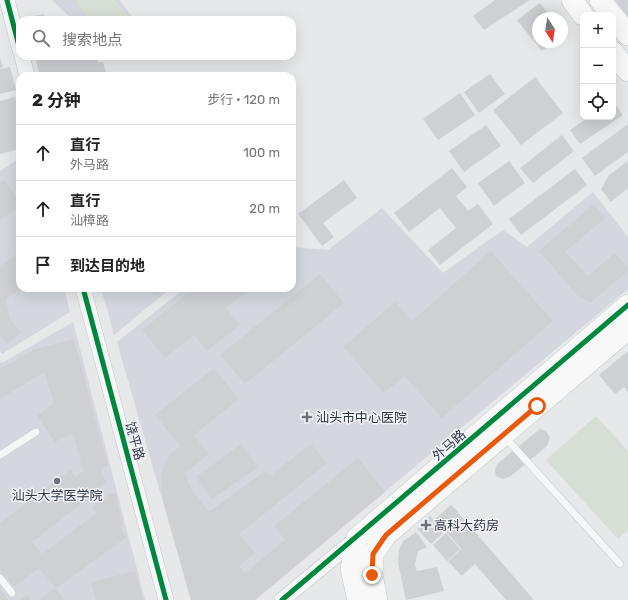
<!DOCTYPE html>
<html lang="zh">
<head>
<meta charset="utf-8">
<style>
  body { margin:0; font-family:Rubik,"Noto Sans SC",sans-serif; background:#f2f2f2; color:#222 }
  .controls { position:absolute; right:12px; top:12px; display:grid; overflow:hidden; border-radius:8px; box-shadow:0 4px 16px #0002 }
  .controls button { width:36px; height:36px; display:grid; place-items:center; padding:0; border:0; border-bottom:1px solid #e0e0e0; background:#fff; color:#222; font:20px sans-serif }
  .compass { position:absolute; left:532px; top:12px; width:36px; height:36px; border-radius:50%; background:#fff; box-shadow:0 4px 16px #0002; rotate:168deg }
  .stop { position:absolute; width:12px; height:12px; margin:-9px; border:3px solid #ea580c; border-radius:50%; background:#fff }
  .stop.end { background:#ea580c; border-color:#fff; box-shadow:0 1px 4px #0008 }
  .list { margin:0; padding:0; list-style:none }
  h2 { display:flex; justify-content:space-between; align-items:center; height:52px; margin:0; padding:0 16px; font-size:17px }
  h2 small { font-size:13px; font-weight:400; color:#767676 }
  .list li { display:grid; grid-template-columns:26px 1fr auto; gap:12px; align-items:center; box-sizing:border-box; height:56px; padding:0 16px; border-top:1px solid #e0e0e0 }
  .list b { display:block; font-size:15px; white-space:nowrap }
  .list p { margin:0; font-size:13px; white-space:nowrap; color:#767676 }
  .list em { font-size:13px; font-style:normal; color:#767676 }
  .icon { flex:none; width:22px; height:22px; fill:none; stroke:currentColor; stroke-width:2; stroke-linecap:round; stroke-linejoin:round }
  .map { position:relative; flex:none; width:628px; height:600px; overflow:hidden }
  .search { position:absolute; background:#fff; box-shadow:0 4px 16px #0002; left:16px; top:16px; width:280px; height:44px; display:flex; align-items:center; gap:10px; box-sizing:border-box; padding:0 14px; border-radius:12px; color:#767676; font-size:15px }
  .panel { position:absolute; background:#fff; box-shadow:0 4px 16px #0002; left:16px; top:72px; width:280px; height:220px; border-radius:12px }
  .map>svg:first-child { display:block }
</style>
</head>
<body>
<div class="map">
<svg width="628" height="600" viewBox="0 0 628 600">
  <rect width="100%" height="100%" fill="#e6e8ea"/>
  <g fill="#d4d7dd">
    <path d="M52,0h67l16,20h-62z"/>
    <path d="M20,158v130h44l6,24 -68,42 -2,-3v-180z"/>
    <path d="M593,192l35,45v52l-373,311h-64l-74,-258 68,-54h107v-41l36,3 54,-42 61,65 60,-43 24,17z"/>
    <path d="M101,288h70l-57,47z"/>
    <path d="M73,322l72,278h-145v-239l2,2z"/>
  </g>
  <g fill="#d6ded6">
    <path d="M76,0h39l16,20h-41l-15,-19z"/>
    <path d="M596,416l32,35v79l-10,9 -72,-79z"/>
  </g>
  <g fill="#ced0d3">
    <path d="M495,0h35l-46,30 -11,-14z"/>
    <path d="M615,0h13v17z"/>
    <path d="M540,3l12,15h-14v24h15l-11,9 -25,-31z"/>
    <path d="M43,14l6,6h-23v-2z"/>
    <path d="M35,56h59l4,6h5l4,14h-67z"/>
    <path d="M0,58l3,9 -3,1z"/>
    <path d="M10,67l6,23 -16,4v-25z"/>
    <path d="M490,74l15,20 -26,19 -15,-21z"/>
    <path d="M535,77l28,36 -42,32 -28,-35z"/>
    <path d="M460,93l15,22 -37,25 -15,-21z"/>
    <path d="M15,97l5,19v33l-20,5v-53z"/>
    <path d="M613,101l10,14 -43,29 -10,-14 19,-13h24z"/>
    <path d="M628,124v28l-33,24 -13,-18z"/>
    <path d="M486,125l15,21 -37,26 -15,-21z"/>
    <path d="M562,135l12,16 -41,32 -13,-15z"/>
    <path d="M509,161l16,22 -31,23 -16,-23z"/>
    <path d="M628,161v27l-17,14 -10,-13 8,-14z"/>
    <path d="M452,168l15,19 -11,9 12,15 10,-7 15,20 -53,41 -12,-15 28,-22 -16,-20 -31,24 -15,-19z"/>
    <path d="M575,169l12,16 -66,50 -12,-16z"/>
    <path d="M4,179l16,23v4l-20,14v-38z"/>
    <path d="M344,180l13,18 -34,25 11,14 -12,9 -24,-32z"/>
    <path d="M594,204l11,14 -40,34 23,24 27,-23 13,15v3l-37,31 -12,-5 -40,-46z"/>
    <path d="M491,251l62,70 -111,97 -38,-42 -20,17 -41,-46 52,-45 17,19z"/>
    <path d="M20,252v36h3l-17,11 4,20 11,14 -14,11 -7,-10v-68z"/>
    <path d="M320,274l24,29 -99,81 -25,-29z"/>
    <path d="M150,288h14l-8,7z"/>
    <path d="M194,288h56l-24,20 14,17 -33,26 -13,-16 -29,23 -23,-28z"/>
    <path d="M74,339l34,127 -7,2 5,15 -7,7 -67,52 10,12 55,-41 -5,-6 19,-14 4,1 8,31 -2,3 6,9 -71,51 -17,-20 -25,19 -14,-18v-46l70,-53 6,7 7,-6 -10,-38 -18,9 -18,-26 17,-13 -10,-31 -44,27v-30l35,-20z"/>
    <path d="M628,351v41l-4,-5 -9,7 -16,-19z"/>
    <path d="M214,368l25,31 -45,36 15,19 -24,19 6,16 18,23 55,-40 7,3 40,-31 16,19 -88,71 16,19 -16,13 6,7 40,-33 -11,-14 84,-68 27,34 -130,108h-64l-28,-100 -2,-25 7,-19 12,-10 -25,-31z"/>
    <path d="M540,429l6,2 4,7 -3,8 -36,30 -8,3 -7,-3 -1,-6 2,-6z"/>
    <path d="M241,444l17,23 -46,32 -16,-22z"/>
    <path d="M451,505l4,4 79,91h-28l-31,-36 -13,12 -14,-15 13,-12 4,4 -30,-34z"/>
    <path d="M430,516l14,16 -13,12 -14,-15z"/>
    <path d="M416,532l11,15 -9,4 -3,14 2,6 20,-4 7,24 -38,9 -8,-37 1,-13 4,-9z"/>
    <path d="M446,533l14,16 -13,12 -14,-16z"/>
    <path d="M135,571l8,29h-47l-5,-18z"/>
    <path d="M56,588l8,12h-25z"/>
    <path d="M0,589l8,11h-8z"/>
    <path d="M28,595l3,5h-11z"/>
  </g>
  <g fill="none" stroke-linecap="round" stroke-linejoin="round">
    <g stroke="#c4c6c8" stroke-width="8">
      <g id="lane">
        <path d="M504,436l116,128"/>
        <path d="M0,455l36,-23"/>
        <path d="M0,578l12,15"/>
      </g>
    </g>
    <g stroke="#c4c6c8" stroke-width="16">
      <g id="street">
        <path d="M7,0l13,50"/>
        <path d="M22,56l5,20"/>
        <path d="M83,288l83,312"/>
        <path d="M282,600l75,-62"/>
      </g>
    </g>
    <g stroke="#c4c6c8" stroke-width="22">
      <g id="secondary">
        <path d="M572,0l11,15"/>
        <path d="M600,0l12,15"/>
        <path d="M613,16l15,19"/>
        <path d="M613,52l15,19"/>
        <path d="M358,600l-7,-31 6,-31 271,-233"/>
        <path d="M377,600l-5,-25 1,-21 13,-19 242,-206"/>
      </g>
    </g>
    <use href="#lane" stroke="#f5f6f7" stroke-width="7"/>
    <use href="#street" stroke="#f5f6f7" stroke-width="15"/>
    <use href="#secondary" stroke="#f8f8f8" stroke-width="21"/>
    <g stroke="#f4f6f9" stroke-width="8">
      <g id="cycleway">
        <path d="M7,0l13,50"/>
        <path d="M83,288l83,312"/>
        <path d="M282,600l346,-295"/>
      </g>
    </g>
    <use href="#cycleway" stroke="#00873e" stroke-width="5"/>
  </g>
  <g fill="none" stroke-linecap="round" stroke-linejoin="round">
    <path stroke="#ea580c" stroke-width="5" d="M372,575l1,-21 13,-19 151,-129"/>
  </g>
  <g fill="#6c737f" stroke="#f4f6f9" stroke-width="1.5">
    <path d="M305 411h4v4h4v4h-4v4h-4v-4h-4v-4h4z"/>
    <circle cx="57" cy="481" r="4"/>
    <path d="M424 519h4v4h4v4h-4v4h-4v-4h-4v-4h4z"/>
  </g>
  <g text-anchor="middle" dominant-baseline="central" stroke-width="3" stroke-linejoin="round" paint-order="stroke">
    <g font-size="13" fill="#2b3445" stroke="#f4f6f9" text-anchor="start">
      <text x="316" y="417">汕头市中心医院</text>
      <text x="57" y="495" text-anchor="middle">汕头大学医学院</text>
      <text x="434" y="525">高科大药房</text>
    </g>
    <g font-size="13" fill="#2b3445" stroke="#f4f6f9">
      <text transform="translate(135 441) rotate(75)">饶平路</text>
      <text transform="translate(449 445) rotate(-41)">外马路</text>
    </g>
  </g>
</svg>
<div class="controls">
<button>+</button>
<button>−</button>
<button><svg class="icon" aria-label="locate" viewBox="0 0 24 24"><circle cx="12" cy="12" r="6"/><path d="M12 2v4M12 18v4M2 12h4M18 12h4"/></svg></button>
</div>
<svg class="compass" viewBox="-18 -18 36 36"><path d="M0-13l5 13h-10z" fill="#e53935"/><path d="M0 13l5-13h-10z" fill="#767676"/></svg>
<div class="stop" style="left:537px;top:406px"></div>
<div class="stop end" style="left:372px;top:575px"></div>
<div class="search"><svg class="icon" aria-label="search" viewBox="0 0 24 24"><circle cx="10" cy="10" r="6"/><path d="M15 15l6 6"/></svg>搜索地点</div>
<section class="panel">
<h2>2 分钟<small>步行 · 120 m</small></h2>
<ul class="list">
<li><svg class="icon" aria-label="ahead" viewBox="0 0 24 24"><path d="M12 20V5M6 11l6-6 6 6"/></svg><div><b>直行</b><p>外马路</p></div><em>100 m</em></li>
<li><svg class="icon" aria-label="ahead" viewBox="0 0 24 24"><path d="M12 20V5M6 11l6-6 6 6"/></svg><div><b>直行</b><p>汕樟路</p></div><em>20 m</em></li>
<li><svg class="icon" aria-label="arrive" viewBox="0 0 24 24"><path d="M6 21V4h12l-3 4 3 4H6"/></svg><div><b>到达目的地</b></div></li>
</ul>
</section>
</div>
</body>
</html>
